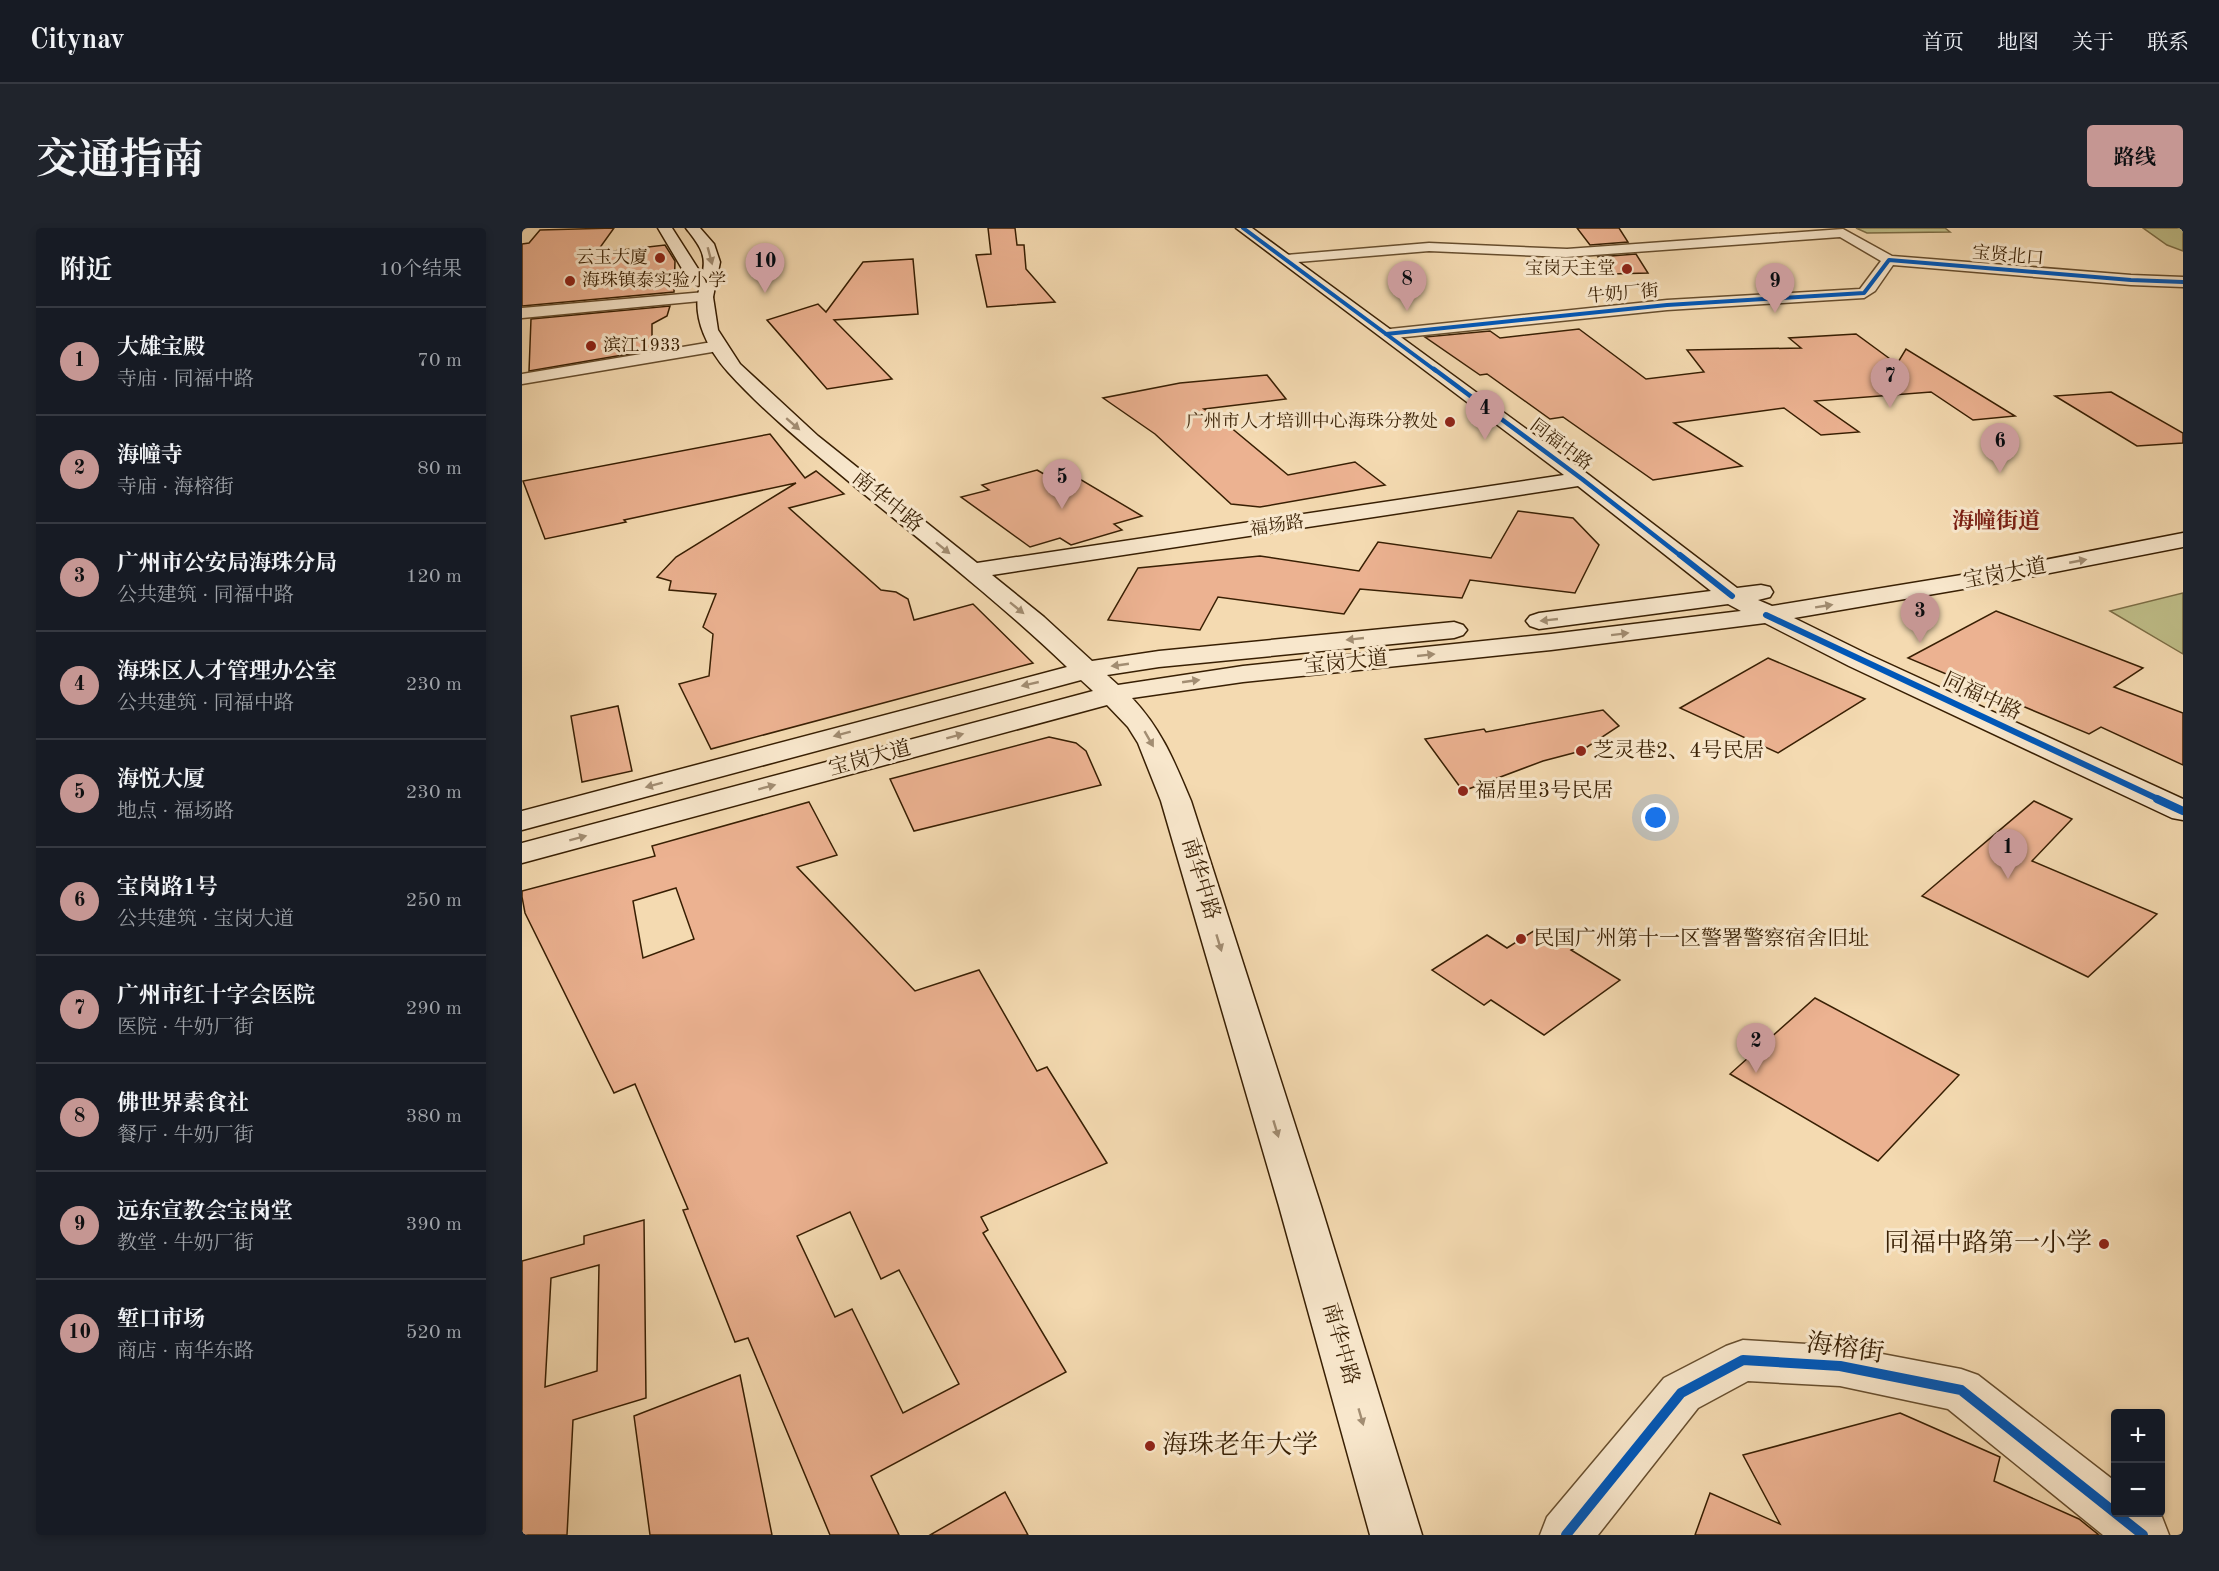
<!DOCTYPE html>
<html lang="zh">
<head>
<meta charset="utf-8">
<style>
  body { margin:0; font-family:"Old Standard TT","Noto Serif SC",serif; background:#20242c; color:#f1f3f6 }
  .controls { position:absolute; right:18px; bottom:18px; display:grid; overflow:hidden; border-radius:6px; box-shadow:0 3px 9px #0003 }
  .controls button { width:54px; height:54px; display:grid; place-items:center; padding:0; border:0; border-bottom:2px solid #363941; background:#171b24; color:#f1f3f6; font:30px sans-serif }
  .you { position:absolute; left:1134px; top:590px; width:21px; height:21px; margin:-15px; border:4px solid #fff; border-radius:50%; background:#1a73e8; box-shadow:0 0 0 9px #1a73e833 }
  .badge { display:grid; place-items:center; width:39px; height:39px; border-radius:50%; background:#c59692; color:#111; font-size:20px; font-weight:700 }
  .pin { position:absolute; translate:-50% -50px; filter:drop-shadow(0 2px 3px #0008) }
  .pin::after { content:''; position:absolute; top:32px; width:21px; height:18px; background:inherit; clip-path:polygon(0 0,100% 0,50% 100%) }
  .list { margin:0; padding:0; list-style:none }
  h2 { display:flex; justify-content:space-between; align-items:center; height:78px; margin:0; padding:0 24px; font-size:26px }
  h2 small { font-size:20px; font-weight:400; color:#9ea1a6 }
  .list li { display:grid; grid-template-columns:39px 1fr auto; gap:18px; align-items:center; box-sizing:border-box; height:108px; padding:0 24px; border-top:2px solid #363941 }
  .list b { display:block; font-size:22px; white-space:nowrap }
  .list p { margin:0; font-size:20px; white-space:nowrap; color:#9ea1a6 }
  .list em { font-size:20px; font-style:normal; color:#9ea1a6 }
  .map { position:relative; flex:none; width:1661px; height:1307px; overflow:hidden; border-radius:6px }
  header { display:flex; align-items:center; gap:36px; box-sizing:border-box; height:84px; padding:0 30px; background:#171b24; border-bottom:2px solid #363941 }
  header strong { font-size:28px }
  nav { display:flex; gap:33px; margin-inline-start:auto; font-size:21px }
  .intro { display:flex; align-items:center; justify-content:space-between; box-sizing:border-box; height:144px; padding:0 36px }
  h1 { margin:0; font-size:42px }
  .button { padding:15px 27px; border-radius:6px; background:#c59692; color:#111; font-size:21px; font-weight:700 }
  main { display:flex; gap:36px; padding:0 36px }
  aside { flex:1; background:#171b24; border-radius:6px; box-shadow:0 3px 9px #0003 }
  .map>svg:first-child { display:block }
</style>
</head>
<body>
<header>
<strong>Citynav</strong>
<nav><a>首页</a><a>地图</a><a>关于</a><a>联系</a></nav>
</header>
<div class="intro"><h1>交通指南</h1><a class="button">路线</a></div>
<main>
<aside>
<h2>附近<small>10个结果</small></h2>
<ul class="list">
<li><span class="badge">1</span><div><b>大雄宝殿</b><p>寺庙 · 同福中路</p></div><em>70 m</em></li>
<li><span class="badge">2</span><div><b>海幢寺</b><p>寺庙 · 海榕街</p></div><em>80 m</em></li>
<li><span class="badge">3</span><div><b>广州市公安局海珠分局</b><p>公共建筑 · 同福中路</p></div><em>120 m</em></li>
<li><span class="badge">4</span><div><b>海珠区人才管理办公室</b><p>公共建筑 · 同福中路</p></div><em>230 m</em></li>
<li><span class="badge">5</span><div><b>海悦大厦</b><p>地点 · 福场路</p></div><em>230 m</em></li>
<li><span class="badge">6</span><div><b>宝岗路1号</b><p>公共建筑 · 宝岗大道</p></div><em>250 m</em></li>
<li><span class="badge">7</span><div><b>广州市红十字会医院</b><p>医院 · 牛奶厂街</p></div><em>290 m</em></li>
<li><span class="badge">8</span><div><b>佛世界素食社</b><p>餐厅 · 牛奶厂街</p></div><em>380 m</em></li>
<li><span class="badge">9</span><div><b>远东宣教会宝岗堂</b><p>教堂 · 牛奶厂街</p></div><em>390 m</em></li>
<li><span class="badge">10</span><div><b>堑口市场</b><p>商店 · 南华东路</p></div><em>520 m</em></li>
</ul>
</aside>
<div class="map">
<svg width="1661" height="1307" viewBox="0 0 1661 1307">
  <rect width="100%" height="100%" fill="#f4dab1"/>
  <filter id="stains"><feTurbulence type="fractalNoise" baseFrequency=".00333" numOctaves="4"/><feColorMatrix values="0 0 0 0 .2 0 0 0 0 .09 0 0 0 0 .02 0 0 0 .5 -.17"/></filter>
  <radialGradient id="worn" r=".72"><stop offset=".6" stop-color="#630" stop-opacity="0"/><stop offset="1" stop-color="#630" stop-opacity=".3"/></radialGradient>
  <g fill="#bfbe89" stroke="#7c6e46" stroke-width="1.5">
    <path d="M1334,0h89l5,4 -83,1z"/>
    <path d="M1621,0h40v23l-16,-6z"/>
    <path d="M1661,365v61l-73,-43z"/>
  </g>
  <g fill="#ecb291" stroke="#381f03" stroke-width="1.5" fill-rule="evenodd">
    <path d="M92,0l-18,25 69,-8 10,16 -1,31 -152,14v-62l7,-1 11,-13z"/>
    <path d="M466,0h27l2,17h7l2,24 29,33 -68,5 -11,-52 15,-1z"/>
    <path d="M1055,0h42l9,14 -38,3z"/>
    <path d="M1114,26l12,19 -37,1 -13,-17z"/>
    <path d="M391,31l5,55 -84,6 58,59 -65,10 -60,-69 51,-16 8,8 37,-50z"/>
    <path d="M148,78l-3,10 -15,8v26l-123,21 2,-52z"/>
    <path d="M1057,101l67,50 58,-7 -17,-22 114,-2 -12,-10 67,-4 41,30 9,-15 109,67 -42,4 -42,-28 -116,9 44,31 -38,3 -37,-27 -110,15 68,43 -89,14 -90,-63 -13,2 -63,-45 -7,1 -55,-38 65,-6 10,7z"/>
    <path d="M745,147l19,24 -82,10 19,12 65,54 67,-13 30,23 -125,22 -29,-3 -76,-70 -52,-36 77,-15z"/>
    <path d="M1589,164l72,41v10l-46,3 -82,-50z"/>
    <path d="M248,206l35,44 11,-7 28,23 -55,14 92,82 15,2 12,7 6,21 59,-16 60,59 -322,86 -32,-65 30,-8 4,-42 -10,-7 13,-33 -47,-4 2,-9 -14,-4 19,-20 120,-74 -172,37 2,2 -81,17 -22,-58z"/>
    <path d="M515,242l12,7 19,-5 74,44 -28,8 8,6 -51,15 -11,-7 -30,9 -69,-50 28,-7 -7,-5z"/>
    <path d="M996,283l55,7 26,27 -24,48 -105,-13 -8,18 -102,-9 -16,25 -126,-17 -18,33 -92,-10 30,-52 122,-12 99,15 19,-29 113,16z"/>
    <path d="M1474,383l147,57 -29,19 69,26v52l-82,-38 -12,7 -181,-76z"/>
    <path d="M1246,430l97,41 -87,54 -98,-45z"/>
    <path d="M96,478l14,65 -50,11 -11,-66z"/>
    <path d="M1081,482l16,16 -38,25 -38,10 -80,30 -38,-52 59,-10 2,3z"/>
    <path d="M527,509l27,6 10,8 15,34 -187,46 -24,-52z"/>
    <path d="M1512,573l38,18 -40,42 125,53 -69,63 -166,-81z"/>
    <path d="M287,574l28,53 -40,12 118,124 64,-21 58,101 10,-4 60,96 -126,54 7,13 -5,3 83,139 -195,104 28,59h-69l-82,-197 -13,4 -52,-132 5,-1 -53,-125 -21,9 -89,-180 -3,-16v-6l133,-35 -3,-10zM154,660l18,51 -51,19 -10,-57zM328,984l31,67 18,-9 60,114 -56,29 -51,-104 -17,8 -38,-81z"/>
    <path d="M1018,699l35,21 -4,2 49,30 -76,55 -53,-35 -7,5 -52,-35 55,-35 20,13z"/>
    <path d="M1293,770l144,77 -81,86 -148,-87z"/>
    <path d="M122,992l2,178 -73,22 -6,115h-45v-274l62,-17v-8zM77,1037l-2,106 -52,16 6,-109z"/>
    <path d="M218,1147l32,160h-122l-16,-119z"/>
    <path d="M1378,1185l100,44 -6,24 85,38 20,16h-404l15,-42 70,31 -37,-69z"/>
    <path d="M483,1264l23,43h-98z"/>
  </g>
  <g fill="none" stroke-linecap="round" stroke-linejoin="round">
    <g stroke="#674e2e" stroke-width="3">
      <g id="street">
        <path d="M1321,1l49,27 239,19 52,2v10l-52,-2 -238,-20 -18,26 -11,7 -197,12 -281,29 -8,-5 2,-4 287,-30 193,-11 21,-28 -41,-24 -274,20 -137,-6 -143,12 -7,-4 7,-4 143,-12 138,6z"/>
        <path d="M183,64l6,2 2,3 -2,3 -189,18v-10z"/>
        <path d="M196,113l6,1 3,4 -3,4 -202,34v-10z"/>
        <path d="M1221,1112l97,6 121,23 17,6 138,107v30h39l7,5 7,18h-66l-155,-126 -108,-23 -92,-5 -50,27 -100,127h-58l7,-18 117,-139 62,-32z"/>
      </g>
    </g>
    <g stroke="#381f03" stroke-width="3">
      <path id="secondary" d="M136,0h14l30,47c6,-21 -4,-31 -16,-47h14l14,16 6,18 -7,35 5,33 22,34 78,72 159,127 587,-88 -328,-247h16l337,247 148,113 24,-3 9,2 3,5 -3,5 -12,3 14,6 226,-37 185,-36v14l-185,36 -204,35 73,36 316,145v21l-11,-2 -323,-152 -84,-43 -214,27 -308,32 -111,16c30,32 42,63 59,103l130,405 101,329h-52l-91,-329 -118,-405 -23,-58 -10,-16 -21,-22 -585,158v-20l571,-152 -12,-11 -559,150v-19l545,-144c-68,-65 -142,-123 -214,-182 -42,-35 -89,-73 -125,-113 -19,-21 -36,-53 -29,-82l-15,-18zM1056,258l133,105 -172,22 -9,3 -4,5 4,5 9,3 189,-25 13,7 -190,23 -308,32 -125,19 -11,-10 52,-8 295,-29 9,-3 4,-5 -4,-5 -9,-3 -295,29 -67,10 -48,-44 -52,-42z"/>
    </g>
    <use href="#street" fill="#f8e7cc" fill-rule="evenodd"/>
    <use href="#secondary" fill="#f8e7cc" fill-rule="evenodd"/>
    <g stroke="#f8e7cc" stroke-width="5">
      <g id="cycleway-far4">
        <path d="M721,0l193,143"/>
        <path d="M864,106l281,-29 197,-12 25,-33 242,20 52,2"/>
      </g>
    </g>
    <g stroke="#f8e7cc" stroke-width="7">
      <path id="cycleway-far3" d="M912,141l148,110 100,78"/>
    </g>
    <g stroke="#f8e7cc" stroke-width="9">
      <g id="cycleway-far2">
        <path d="M1158,327l52,41"/>
        <path d="M1244,387l394,185"/>
      </g>
    </g>
    <g stroke="#f8e7cc" stroke-width="12">
      <path id="cycleway-far1" d="M1635,571l26,12"/>
    </g>
    <g stroke="#f8e7cc" stroke-width="14">
      <path id="cycleway" d="M1044,1307l115,-142 62,-33 97,6 121,24 182,145"/>
    </g>
    <use href="#cycleway-far4" stroke="#0057b8" stroke-width="4"/>
    <use href="#cycleway-far3" stroke="#0057b8" stroke-width="4.5"/>
    <use href="#cycleway-far2" stroke="#0057b8" stroke-width="6"/>
    <use href="#cycleway-far1" stroke="#0057b8" stroke-width="8"/>
    <use href="#cycleway" stroke="#0057b8" stroke-width="10"/>
  </g>
  <defs><path id="oneway-solid" d="M-6-.8H1V-3.2L6.5 0L1 3.2V.8H-6Z" transform="scale(1.5)"/></defs>
  <g fill="#a28d72">
    <use href="#oneway-solid" transform="translate(188 28) rotate(75)"/>
    <use href="#oneway-solid" transform="translate(271 196) rotate(41)"/>
    <use href="#oneway-solid" transform="translate(421 320) rotate(39)"/>
    <use href="#oneway-solid" transform="translate(1556 333) rotate(-11)"/>
    <use href="#oneway-solid" transform="translate(1302 378) rotate(-9)"/>
    <use href="#oneway-solid" transform="translate(495 380) rotate(39)"/>
    <use href="#oneway-solid" transform="translate(1027 392) rotate(174)"/>
    <use href="#oneway-solid" transform="translate(1098 406) rotate(-7)"/>
    <use href="#oneway-solid" transform="translate(833 411) rotate(174)"/>
    <use href="#oneway-solid" transform="translate(904 427) rotate(-6)"/>
    <use href="#oneway-solid" transform="translate(598 437) rotate(172)"/>
    <use href="#oneway-solid" transform="translate(669 453) rotate(-8)"/>
    <use href="#oneway-solid" transform="translate(508 456) rotate(167)"/>
    <use href="#oneway-solid" transform="translate(320 506) rotate(165)"/>
    <use href="#oneway-solid" transform="translate(433 508) rotate(-15)"/>
    <use href="#oneway-solid" transform="translate(627 511) rotate(60)"/>
    <use href="#oneway-solid" transform="translate(132 557) rotate(165)"/>
    <use href="#oneway-solid" transform="translate(245 559) rotate(-15)"/>
    <use href="#oneway-solid" transform="translate(56 610) rotate(-15)"/>
    <use href="#oneway-solid" transform="translate(697 715) rotate(73)"/>
    <use href="#oneway-solid" transform="translate(754 901) rotate(73)"/>
    <use href="#oneway-solid" transform="translate(839 1189) rotate(74)"/>
  </g>
  <g fill="#8f2418" stroke="#f8e7cc" stroke-width="2">
    <circle cx="138" cy="30" r="6"/>
    <circle cx="1105" cy="41" r="6"/>
    <circle cx="48" cy="53" r="6"/>
    <circle cx="69" cy="118" r="6"/>
    <circle cx="928" cy="194" r="6"/>
    <circle cx="1059" cy="523" r="6"/>
    <circle cx="941" cy="563" r="6"/>
    <circle cx="999" cy="711" r="6"/>
    <circle cx="1582" cy="1016" r="6"/>
    <circle cx="628" cy="1218" r="6"/>
  </g>
  <g text-anchor="middle" dominant-baseline="central" stroke-width="6" stroke-linejoin="round" paint-order="stroke">
    <g font-size="18" fill="#381f03" stroke="#f8e7cc">
      <text transform="translate(1486 28) rotate(5)">宝贤北口</text>
      <text transform="translate(1101 66) rotate(-5)">牛奶厂街</text>
      <text transform="translate(1039 217) rotate(37)">同福中路</text>
      <text transform="translate(755 298) rotate(-9)">福场路</text>
    </g>
    <g font-size="18" fill="#381f03" stroke="#f8e7cc" text-anchor="end">
      <text x="126" y="30">云玉大廈</text>
      <text x="1093" y="41">宝岗天主堂</text>
      <text x="60" y="53" text-anchor="start">海珠镇泰实验小学</text>
      <text x="81" y="118" text-anchor="start">滨江1933</text>
      <text x="916" y="194">广州市人才培训中心海珠分教处</text>
    </g>
    <g font-size="21" fill="#381f03" stroke="#f8e7cc">
      <text transform="translate(365 274) rotate(39)">南华中路</text>
      <text transform="translate(1483 346) rotate(-11)">宝岗大道</text>
      <text transform="translate(824 435) rotate(-6)">宝岗大道</text>
      <text transform="translate(1460 469) rotate(25)">同福中路</text>
      <text transform="translate(348 531) rotate(-15)">宝岗大道</text>
      <text transform="translate(678 651) rotate(73)">南华中路</text>
      <text transform="translate(818 1116) rotate(74)">南华中路</text>
    </g>
    <g font-size="21" fill="#381f03" stroke="#f8e7cc" text-anchor="start">
      <text x="1071" y="523">芝灵巷2、4号民居</text>
      <text x="953" y="563">福居里3号民居</text>
      <text x="1011" y="711">民国广州第十一区警署警察宿舍旧址</text>
    </g>
    <g font-size="22" font-weight="bold" fill="#7a1f14" stroke="#f8e7cc">
      <text x="1474" y="294">海幢街道</text>
    </g>
    <g font-size="26" fill="#381f03" stroke="#f8e7cc" text-anchor="end">
      <text x="1570" y="1016">同福中路第一小学</text>
      <text x="640" y="1218" text-anchor="start">海珠老年大学</text>
    </g>
    <g font-size="26" fill="#381f03" stroke="#f8e7cc">
      <text transform="translate(1323 1121) rotate(8)">海榕街</text>
    </g>
  </g>
  <rect width="100%" height="100%" filter="url(#stains)"/>
  <rect width="100%" height="100%" fill="url(#worn)"/>
</svg>
<div class="controls">
<button>+</button>
<button>−</button>
</div>
<div class="you"></div>
<div class="pin badge" style="left:1486px;top:651px">1</div>
<div class="pin badge" style="left:1234px;top:845px">2</div>
<div class="pin badge" style="left:1398px;top:415px">3</div>
<div class="pin badge" style="left:963px;top:212px">4</div>
<div class="pin badge" style="left:540px;top:281px">5</div>
<div class="pin badge" style="left:1478px;top:245px">6</div>
<div class="pin badge" style="left:1368px;top:180px">7</div>
<div class="pin badge" style="left:885px;top:83px">8</div>
<div class="pin badge" style="left:1253px;top:85px">9</div>
<div class="pin badge" style="left:243px;top:65px">10</div>
</div>
</main>
</body>
</html>
